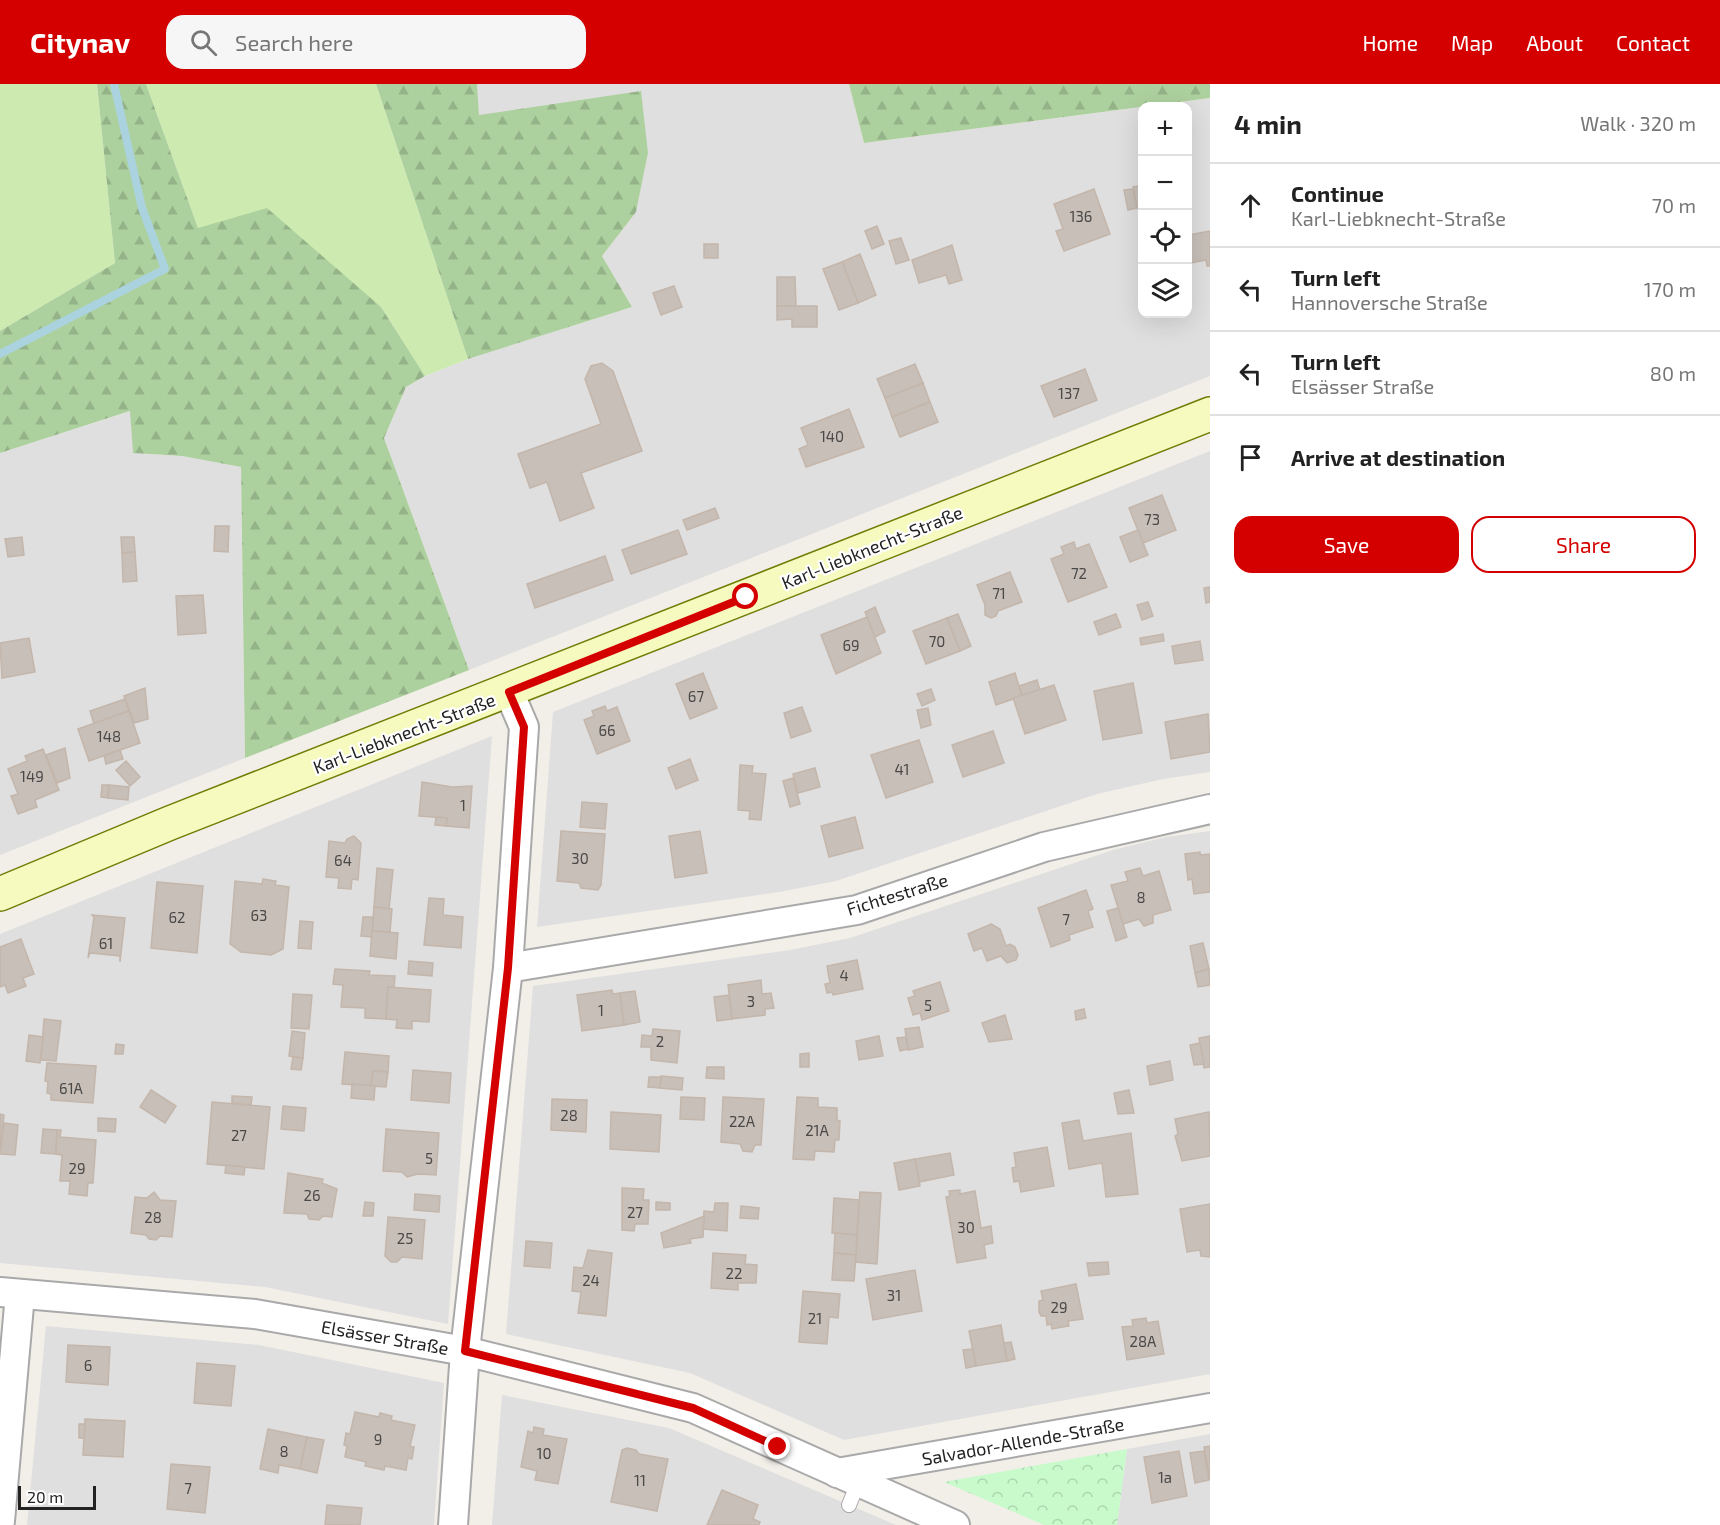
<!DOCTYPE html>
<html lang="en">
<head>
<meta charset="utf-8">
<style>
  body { margin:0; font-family:"Exo 2",sans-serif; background:#f6f6f6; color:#222 }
  .controls { position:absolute; right:18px; top:18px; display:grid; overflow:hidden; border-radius:12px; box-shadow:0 6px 24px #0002 }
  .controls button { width:54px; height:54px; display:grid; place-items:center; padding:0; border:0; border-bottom:2px solid #e0e0e0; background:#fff; color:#222; font:30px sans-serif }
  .scale { position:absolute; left:18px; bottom:15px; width:78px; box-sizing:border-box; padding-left:6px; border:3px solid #222; border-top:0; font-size:16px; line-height:21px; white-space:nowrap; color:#222; -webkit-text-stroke:4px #fff; paint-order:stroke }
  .stop { position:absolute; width:18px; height:18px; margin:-14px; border:4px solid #d40000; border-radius:50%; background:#fff }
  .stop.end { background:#d40000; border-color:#fff; box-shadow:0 2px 6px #0008 }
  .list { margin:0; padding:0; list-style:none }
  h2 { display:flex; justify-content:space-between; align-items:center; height:78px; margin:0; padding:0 24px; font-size:26px }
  h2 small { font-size:20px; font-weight:400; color:#767676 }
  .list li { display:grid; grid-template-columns:39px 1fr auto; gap:18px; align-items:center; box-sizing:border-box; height:84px; padding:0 24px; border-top:2px solid #e0e0e0 }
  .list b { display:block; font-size:22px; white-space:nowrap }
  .list p { margin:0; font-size:20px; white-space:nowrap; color:#767676 }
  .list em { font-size:20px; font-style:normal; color:#767676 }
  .actions { display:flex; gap:12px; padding:18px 24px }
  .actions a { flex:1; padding:14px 0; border:2px solid #d40000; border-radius:18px; text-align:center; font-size:21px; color:#d40000 }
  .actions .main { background:#d40000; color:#fff }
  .icon { flex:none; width:33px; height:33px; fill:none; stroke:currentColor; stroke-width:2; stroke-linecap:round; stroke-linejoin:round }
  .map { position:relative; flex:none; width:1210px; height:1441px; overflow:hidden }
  header { display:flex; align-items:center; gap:36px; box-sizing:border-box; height:84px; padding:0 30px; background:#d40000; color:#fff }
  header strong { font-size:28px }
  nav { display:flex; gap:33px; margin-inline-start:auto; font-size:21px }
  .search { width:420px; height:54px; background:#f6f6f6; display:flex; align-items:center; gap:15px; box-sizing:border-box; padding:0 21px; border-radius:18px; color:#767676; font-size:22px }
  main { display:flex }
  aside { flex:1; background:#fff }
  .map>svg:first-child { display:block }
</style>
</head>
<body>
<header>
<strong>Citynav</strong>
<div class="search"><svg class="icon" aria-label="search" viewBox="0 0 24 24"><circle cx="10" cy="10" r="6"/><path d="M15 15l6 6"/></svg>Search here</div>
<nav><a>Home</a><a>Map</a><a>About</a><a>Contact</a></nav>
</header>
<main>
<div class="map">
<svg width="1210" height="1441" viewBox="0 0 1210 1441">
  <defs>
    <pattern id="forest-firs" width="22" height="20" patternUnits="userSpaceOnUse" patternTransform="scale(1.5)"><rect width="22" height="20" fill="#add19e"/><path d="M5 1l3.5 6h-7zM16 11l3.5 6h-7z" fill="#95b388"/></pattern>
    <pattern id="park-crowns" width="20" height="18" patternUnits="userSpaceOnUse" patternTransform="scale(1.5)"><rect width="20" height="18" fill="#c8facc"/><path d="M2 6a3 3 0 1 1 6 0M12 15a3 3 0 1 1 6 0" fill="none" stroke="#acd6af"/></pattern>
  </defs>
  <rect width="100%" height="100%" fill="#f2efe9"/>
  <g fill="#e0dfdf">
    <path d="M477,0h372l15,59 278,-36v207h46v-208h-42l64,-8v278l-741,294 -85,-232 22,-51 19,-11 43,-17 164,-52 -30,-51 34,-45 12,-58 -169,-38z"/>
    <path d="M131,327l2,42 49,3 59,11 4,291 -245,97v-402z"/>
    <path d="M1210,367v321l-47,7 -66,15 -261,87 -57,11 -242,35 16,-215z"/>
    <path d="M492,652l-44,588 -183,-37 -265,-24v-329z"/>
    <path d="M1210,747v543l-366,66 -154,-67 -184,-39 27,-348 257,-36 60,-12 263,-88 53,-13z"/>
    <path d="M46,1242l213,19 185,38 -10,142h-407z"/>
    <path d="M502,1311l167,33 227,97h-404z"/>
    <path d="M1210,1350v91h-93l10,-76z"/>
  </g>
  <g fill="#cdebb0">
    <path d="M0,0h97l18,179 -115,68z"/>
    <path d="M146,0h230l92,275 -43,17 -44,-69 -183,-79z"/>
  </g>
  <g fill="url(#forest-firs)">
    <path d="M97,0h49l52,144 69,-20 114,99 44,69 -19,11 -22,51 85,232 -224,88 -4,-291 -59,-11 -49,-3 -3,-42 -130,42v-122l115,-68z"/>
    <path d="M376,0h101l2,31 162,-24 7,62 -12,59 -34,44 30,51 -164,52z"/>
    <path d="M849,0h361v14l-346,45z"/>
  </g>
  <path fill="url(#park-crowns)" d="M1127,1365l-10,76h-73l-100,-43z"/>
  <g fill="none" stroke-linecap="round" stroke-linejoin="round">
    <path stroke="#aad3df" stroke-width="8" d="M0,270l165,-85 -23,-61 -28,-124"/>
  </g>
  <g fill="#c7bfb8" stroke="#c4b6ab" stroke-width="1.5">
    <path d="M1142,101v22l-5,1 -4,-21z"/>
    <path d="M1094,105l16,45 -46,17 -8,-20 7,-2 -9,-25z"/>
    <path d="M1133,105l4,19 -9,2 -4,-20z"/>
    <path d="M877,142l7,18 -12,5 -7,-18z"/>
    <path d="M1210,147v35h-3l-1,-6 -16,3 -2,-28z"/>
    <path d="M901,154l8,22 -13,4 -7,-23z"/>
    <rect x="704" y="160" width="14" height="14"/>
    <path d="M952,161l10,35 -13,4 -3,-9 -27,8 -7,-23z"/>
    <path d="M860,170l16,41 -18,8 -16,-41z"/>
    <path d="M842,178l16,41 -19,7 -16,-41z"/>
    <path d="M777,193h18l1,29h-19z"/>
    <path d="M674,202l8,21 -21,8 -8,-22z"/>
    <path d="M777,222h40v21h-25v-8l-15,1z"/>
    <path d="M602,279l11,8 29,80 -61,22 13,35 -34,13 -13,-39 -17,6 -12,-34 83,-30 -16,-45 6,-13z"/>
    <path d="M915,280l8,19 -38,15 -8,-19z"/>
    <path d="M1085,285l12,31 -43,17 -13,-31z"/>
    <path d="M923,299l7,19 -38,15 -7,-19z"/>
    <path d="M930,318l8,20 -38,15 -8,-20z"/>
    <path d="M849,325l15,38 -58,20 -7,-18 9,-4 -7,-17z"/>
    <path d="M1162,411l14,35 -33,13 -14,-35z"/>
    <path d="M715,424l4,10 -32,12 -4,-10z"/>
    <path d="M215,442h14l-1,26 -14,-1z"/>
    <path d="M678,446l9,24 -56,20 -9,-24z"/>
    <path d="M1138,446l10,25 -18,7 -10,-25z"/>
    <path d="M22,453l2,18 -16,2 -3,-18z"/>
    <path d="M121,453h13l1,15 -13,1z"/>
    <path d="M1074,458l2,7 13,-5 18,43 -39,15 -17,-43 13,-5 -3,-7z"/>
    <path d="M135,468l2,29 -14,1 -1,-29z"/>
    <path d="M605,472l8,24 -78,28 -8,-24z"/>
    <path d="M1010,488l12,30 -24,9 -2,5 -5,2 -6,-3v-10l-8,-20z"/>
    <path d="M1210,503v15l-4,1 -2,-15z"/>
    <path d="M203,511l3,38 -28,2 -2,-39z"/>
    <path d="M1148,518l5,14 -11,4 -5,-15z"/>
    <path d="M875,523l10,25 -10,5 -10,-25z"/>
    <path d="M958,530l13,32 -11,5 -13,-33z"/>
    <path d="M1116,530l5,13 -22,8 -5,-13z"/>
    <path d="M867,533l14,36 -45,21 -15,-39z"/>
    <path d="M947,534l13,33 -34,13 -13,-33z"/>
    <path d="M1163,550l1,7 -23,4 -1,-7z"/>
    <path d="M29,554l6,34 -33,6 -2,-35z"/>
    <path d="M1200,557l3,19 -28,4 -3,-18z"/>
    <path d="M703,589l14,35 -27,11 -14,-35z"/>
    <path d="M1015,589l7,23 -26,9 -7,-23z"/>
    <path d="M1037,596l3,10 -18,6 -3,-10z"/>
    <path d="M1133,599l9,50 -39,7 -9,-49z"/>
    <path d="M1054,601l12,35 -41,14 -12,-36z"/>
    <path d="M145,604l3,31 -14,4 -10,-27z"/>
    <path d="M931,605l4,11 -13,6 -5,-12z"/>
    <path d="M125,615l4,12 -35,13 -4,-13z"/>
    <path d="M605,622l2,5 10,-4 13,34 -33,13 -13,-34 10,-4 -2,-5z"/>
    <path d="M802,623l9,24 -20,7 -7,-25z"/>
    <path d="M928,624l3,17 -10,3 -4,-18z"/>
    <path d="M129,627l11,32 -51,18 -11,-32z"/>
    <path d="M1208,630l2,38 -39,7 -6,-37z"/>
    <path d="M993,647l11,32 -41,14 -11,-32z"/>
    <path d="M919,656l14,42 -47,16 -15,-43z"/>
    <path d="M65,664l5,30 -13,5 -11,-28z"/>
    <path d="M43,665l16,41 -24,10 2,7 -19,7 -7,-18 7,-2 -10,-25 19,-8 -2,-5z"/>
    <path d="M120,666l3,9 -17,5 -2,-8z"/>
    <path d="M690,675l8,21 -22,9 -8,-21z"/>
    <path d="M126,677l14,16 -10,9 -14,-16z"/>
    <path d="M740,681l13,1 -1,7 14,1 -5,46 -12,-1 1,-8 -12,-1z"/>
    <path d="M815,684l5,19 -22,6 -5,-19z"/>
    <path d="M793,694l7,26 -10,3 -7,-26z"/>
    <path d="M422,698l30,5 20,-1 -3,42 -23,-2 1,-8 -28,-2z"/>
    <path d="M102,701h7l-1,13 -7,-1z"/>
    <path d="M109,701l20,2 -1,13 -20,-2z"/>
    <path d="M582,718l25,2 -2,25 -25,-2z"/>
    <path d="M436,733l11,1 -1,8 -11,-1z"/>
    <path d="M855,733l8,31 -34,9 -8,-31z"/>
    <path d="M561,747l44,3 -4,51 -3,5 -17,-2 -2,-5 -22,-2z"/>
    <path d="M700,747l7,42 -32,5 -6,-42z"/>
    <path d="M354,752l7,7 -3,37 -6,-1 -1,10 -13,-1 1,-10 -13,-1 3,-36 16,2 2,-4z"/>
    <path d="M1200,768v3l10,-1v38l-16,2 -2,-15 -4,1 -3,-26z"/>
    <path d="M377,784l16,2 -4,39 -15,-2z"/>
    <path d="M1140,784l3,8 16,-5 12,39 -18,5v8l-9,3 -5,-7 -16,5 -12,-39 17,-4 -3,-9z"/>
    <path d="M263,795l13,2 -1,4 14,2 -6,62 -12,6 -30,-3 -11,-8 5,-63 27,3z"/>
    <path d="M157,798l46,4 -6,67 -46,-5z"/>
    <path d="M1086,806l7,19 -5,2 5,16 -24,8 1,5 -19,7 -13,-39z"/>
    <path d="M429,814l15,1 -1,16 20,2 -2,31 -37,-3z"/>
    <path d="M374,823l18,2 -2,23 -18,-1z"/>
    <path d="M1118,824l9,29 -11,4 -9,-30z"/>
    <path d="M92,831l33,3 -5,44v-6l-30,-3 -2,5 6,-41z"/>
    <path d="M363,833h10l-1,20 -11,-1z"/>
    <path d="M300,837l13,1 -2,27 -13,-1z"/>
    <path d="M991,840l9,5 6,17 4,-2 5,3 3,8 -2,5 -9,3 -6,-7 -14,5 -5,-13 -8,3 -6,-17z"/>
    <path d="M372,847l26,2 -2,26 -26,-3z"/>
    <path d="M21,855l13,35 -11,4 3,8 -18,7 -3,-8 -5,2v-40z"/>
    <path d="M1203,859l6,26 -14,4 -5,-27z"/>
    <path d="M857,876l6,29 -30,6 -1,-3 -5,1 -2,-9 5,-1 -3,-17z"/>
    <path d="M409,877l24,2 -1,13 -24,-2z"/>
    <path d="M335,885l35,2 -1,4 26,1 -1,12 -6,-1 -2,32 -21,-1v-10l-24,-1 2,-22 -10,-1z"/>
    <path d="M1209,885l1,16 -12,2 -3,-14z"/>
    <path d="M761,896l1,14 9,-1 3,15 -9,1v6l-33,4 -4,-34z"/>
    <path d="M940,898l9,29 -27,9 -2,-7 -7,2 -5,-17 7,-2 -2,-5z"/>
    <path d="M388,903l43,3 -2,32 -17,-1v8l-16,-1 1,-8 -11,-1z"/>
    <path d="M612,906l1,4 7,-1 4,32 -42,6 -5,-36z"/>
    <path d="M635,907l5,31 -16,3 -4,-32z"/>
    <path d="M293,910l19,1 -3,34 -18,-1z"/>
    <path d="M729,911l3,24 -15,2 -3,-24z"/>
    <path d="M1084,925l2,9 -10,2 -1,-9z"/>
    <path d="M1005,931l7,24 -23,3 -7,-19z"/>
    <path d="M44,935l17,2 -5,40 -15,-1z"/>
    <path d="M919,943l4,20 -15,3 -3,-21z"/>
    <path d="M653,945l27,2 -3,32 -26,-3v-13h-10l1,-12 10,1z"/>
    <path d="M292,947l13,2 -2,25 -14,-2z"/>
    <path d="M29,951l14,2 -3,26 -14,-2z"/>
    <path d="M879,952l4,20 -24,4 -3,-19z"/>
    <path d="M1210,952v31l-6,1 -5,-30z"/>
    <path d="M906,953l2,12 -8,2 -3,-13z"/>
    <path d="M1200,959l4,21 -10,1 -4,-20z"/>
    <path d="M116,960l8,1 -1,9h-8z"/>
    <path d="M345,968l44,4 -1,16 -15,-1 -2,15 -29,-2z"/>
    <path d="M809,969v14h-9v-13z"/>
    <path d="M293,973l10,1 -2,12 -10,-1z"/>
    <path d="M1170,977l3,19 -23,5 -3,-19z"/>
    <path d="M47,979l49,3 -3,37 -42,-3v-6l-4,-1 1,-11 -3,-1z"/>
    <path d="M707,983h17v12l-18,-1z"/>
    <path d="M413,986l38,3 -2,30 -38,-3z"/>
    <path d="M373,987l15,1 -2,15 -15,-1z"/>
    <path d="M661,992l22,2 -1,12 -22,-2z"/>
    <path d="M649,993h12l-1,11 -12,-1z"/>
    <path d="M352,1000l23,2 -1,14 -23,-2z"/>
    <path d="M151,1006l25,16 -11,17 -25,-16z"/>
    <path d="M1129,1006l5,23 -16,1 -4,-21z"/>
    <path d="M232,1012l20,1 -1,8 -19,-2z"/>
    <path d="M681,1013l24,1 -1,22 -24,-1z"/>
    <path d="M723,1013l41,2 -3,46h-6l-3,7 -9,-1 -3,-7 -19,-2z"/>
    <path d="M797,1013l21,1v9l19,1v12l3,1 -1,19h-4l-1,12 -19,-1 -1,9 -21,-1z"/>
    <path d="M552,1015l35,1 -1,32 -35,-2z"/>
    <path d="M212,1018l58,5 -6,62 -57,-5z"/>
    <path d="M283,1022l23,2 -2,23 -23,-2z"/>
    <path d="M611,1028l50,3 -2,37 -49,-3z"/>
    <path d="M1209,1028l1,44 -28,5 -7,-25 3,-2 -3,-15z"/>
    <path d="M0,1030l4,1 -4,39z"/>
    <path d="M98,1034l18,1 -1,13 -17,-1z"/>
    <path d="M1079,1036l4,21 48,-8 7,61 -32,3 -4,-34 -33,6 -7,-46z"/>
    <path d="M4,1039l14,2 -3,30 -15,-1z"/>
    <path d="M43,1045l14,1 -1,24 -15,-1z"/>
    <path d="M386,1045l53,4 -3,42 -18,-1 -11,3 -5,-5 -19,-1z"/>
    <path d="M57,1046h4l-1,7 36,3 -3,43h-5l-1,13 -18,-2 1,-13h-10l2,-26 -6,-1z"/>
    <path d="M1047,1063l7,39 -33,6 -2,-11 -5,1 -2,-14 4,-1 -2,-14z"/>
    <path d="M950,1069l4,22 -35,7 -4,-23z"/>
    <path d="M915,1075l5,27 -21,4 -5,-27z"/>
    <path d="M226,1081l19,2 -1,8 -19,-2z"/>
    <path d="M288,1089l35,6 -1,4 15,6 -5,28 -9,-1 -4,4 -10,-1 -2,-5 -23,-1z"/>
    <path d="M622,1104l22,1 -1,11h6l-1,24h-13l-1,7 -12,-1z"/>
    <path d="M960,1106v4l15,-3 6,37 10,-2 2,17 -9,2 2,13 -29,5 -11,-66 4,-1 -1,-5z"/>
    <path d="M154,1108l6,8 16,1 -4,36 -12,-1 -4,4 -7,-1 -3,-4 -15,-2 4,-36 12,1z"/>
    <path d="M860,1108l21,1 -4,71 -22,-2z"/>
    <path d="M415,1110l25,2 -1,16 -25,-2z"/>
    <path d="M834,1114l25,2 -2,35 -25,-2z"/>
    <path d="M365,1118l9,1 -1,13h-10z"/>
    <path d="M656,1118l14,1v7h-14z"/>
    <path d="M715,1119h13l-1,28 -24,-2 1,-18 10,1z"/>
    <path d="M1210,1120v53l-9,-1 -1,-6 -13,2 -7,-43z"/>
    <path d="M741,1122l18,2 -1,11 -18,-1z"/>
    <path d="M704,1132l-1,21 -13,2 1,4 -27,5 -3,-15z"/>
    <path d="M388,1133l37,3 -3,39 -20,-2 -5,5h-6l-6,-6z"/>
    <path d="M835,1149l22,2 -1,20 -22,-2z"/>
    <path d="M526,1157l26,2 -2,25 -26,-2z"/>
    <path d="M588,1166l24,3 -6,63 -28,-3 3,-21 -9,-1 2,-24 9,1z"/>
    <path d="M713,1169l33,2 -1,9 12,1 -1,18h-18v7l-27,-2z"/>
    <path d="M834,1169l22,2 -2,26 -22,-1z"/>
    <path d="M1108,1178l1,12 -20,2 -2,-13z"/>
    <path d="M915,1186l7,41 -49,9 -7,-41z"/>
    <path d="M1076,1200l7,35 -15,2 1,5 -17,3 -1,-5 -4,1 -1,-9h-5l-2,-4v-11l4,-1 -2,-9z"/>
    <path d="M803,1207l37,3 -2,24 -9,-1 -2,27 -28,-2z"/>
    <path d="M1146,1234l1,5 11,-2 6,33 -37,6 -5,-33 11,-1 -1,-6z"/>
    <path d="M1001,1241l6,36 -31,5 -7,-35z"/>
    <path d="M1011,1258l4,17 -8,2 -3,-18z"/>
    <path d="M68,1261l42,2 -2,38 -42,-3z"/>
    <path d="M973,1265l3,17 -10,2 -3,-18z"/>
    <path d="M197,1279l38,3 -4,40 -37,-3z"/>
    <path d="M355,1328l24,5 1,-4 12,3 -1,4 24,5 -5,21 4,1 -2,12 -4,-1 -2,12 -21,-4 -1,4 -19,-4 1,-4 -21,-5 2,-11 -3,-1 2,-12 4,1z"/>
    <path d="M85,1335l40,2 -2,36 -40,-2z"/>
    <path d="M79,1340h6l-1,14h-5z"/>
    <path d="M534,1343l10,2 -1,6 24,4 -9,45 -23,-4 2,-9 -16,-4 7,-36 5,2z"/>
    <path d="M268,1345l39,8 -7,32 -21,-4 -1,8 -18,-4z"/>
    <path d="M307,1353l17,3 -7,33 -17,-4z"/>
    <path d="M1210,1362v34l-6,-33z"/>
    <path d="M627,1364l9,2 3,4 29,5 -11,52 -46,-9 11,-52z"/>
    <path d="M1179,1367l8,45 -35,7 -8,-46z"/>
    <path d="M1204,1367l5,29 -14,3 -5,-30z"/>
    <path d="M171,1380l39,3 -5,46 -38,-4z"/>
    <path d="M722,1406l36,15 -5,14 7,3 -1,3h-52z"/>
    <path d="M327,1421l35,3 -2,17h-35z"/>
  </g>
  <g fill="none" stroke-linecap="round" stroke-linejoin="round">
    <g stroke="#a9a9a9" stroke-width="16">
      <path id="lane" d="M849,1421l9,-22"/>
    </g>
    <g stroke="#a9a9a9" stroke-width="32">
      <g id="street">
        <path d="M508,884l349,-58 187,-63 166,-38"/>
        <path d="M0,1208l255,22 210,37 228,57 262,117"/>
        <path d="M837,1389l373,-65"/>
        <path d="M0,1437l20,-227"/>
        <path d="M453,1441l12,-174 43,-383 16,-241 -15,-35"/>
      </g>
    </g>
    <g stroke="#707d05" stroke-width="36">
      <path id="secondary" d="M0,810l170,-71 1040,-409"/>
    </g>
    <use href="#lane" stroke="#fff" stroke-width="14"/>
    <use href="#street" stroke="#fff" stroke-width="28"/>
    <use href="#secondary" stroke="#f7fabf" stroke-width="33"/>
  </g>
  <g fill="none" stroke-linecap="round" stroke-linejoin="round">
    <path stroke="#d40000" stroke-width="8" d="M746,513l-237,95 15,35 -16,241 -43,383 228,57 85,39"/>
  </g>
  <g text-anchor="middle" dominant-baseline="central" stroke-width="4.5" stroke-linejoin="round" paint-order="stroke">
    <g font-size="15" fill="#4b4948">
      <text x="1081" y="132">136</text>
      <text x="1069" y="309">137</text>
      <text x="832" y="352">140</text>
      <text x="1152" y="435">73</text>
      <text x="1079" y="489">72</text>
      <text x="999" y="509">71</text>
      <text x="937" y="557">70</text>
      <text x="851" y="561">69</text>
      <text x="696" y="612">67</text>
      <text x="607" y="646">66</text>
      <text x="109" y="652">148</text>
      <text x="902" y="685">41</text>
      <text x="32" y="692">149</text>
      <text x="463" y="721">1</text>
      <text x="580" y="774">30</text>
      <text x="343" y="776">64</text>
      <text x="1141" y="813">8</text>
      <text x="259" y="831">63</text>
      <text x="177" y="833">62</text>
      <text x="1066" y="835">7</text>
      <text x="106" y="859">61</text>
      <text x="844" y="891">4</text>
      <text x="751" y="917">3</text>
      <text x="928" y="921">5</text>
      <text x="601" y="926">1</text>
      <text x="660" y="957">2</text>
      <text x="71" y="1004">61A</text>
      <text x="569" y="1031">28</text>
      <text x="742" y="1037">22A</text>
      <text x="817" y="1046">21A</text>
      <text x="239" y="1051">27</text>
      <text x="429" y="1074">5</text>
      <text x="77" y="1084">29</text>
      <text x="312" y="1111">26</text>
      <text x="635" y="1128">27</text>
      <text x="153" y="1133">28</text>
      <text x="966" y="1143">30</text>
      <text x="405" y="1154">25</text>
      <text x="734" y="1189">22</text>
      <text x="591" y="1196">24</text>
      <text x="894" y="1211">31</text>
      <text x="1059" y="1223">29</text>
      <text x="815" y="1234">21</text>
      <text x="1143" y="1257">28A</text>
      <text x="88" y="1281">6</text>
      <text x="378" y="1355">9</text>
      <text x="284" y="1367">8</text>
      <text x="544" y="1369">10</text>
      <text x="1165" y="1393">1a</text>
      <text x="640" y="1396">11</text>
      <text x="188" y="1404">7</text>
    </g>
    <g font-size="18" fill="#222" stroke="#fff">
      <text transform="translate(872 463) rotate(-22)">Karl-Liebknecht-Straße</text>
      <text transform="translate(404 649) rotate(-21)">Karl-Liebknecht-Straße</text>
      <text transform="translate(897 810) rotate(-17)">Fichtestraße</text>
      <text transform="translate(385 1253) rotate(10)">Elsässer Straße</text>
      <text transform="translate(1023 1357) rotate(-10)">Salvador-Allende-Straße</text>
    </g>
  </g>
</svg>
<div class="controls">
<button>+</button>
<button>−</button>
<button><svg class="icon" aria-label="locate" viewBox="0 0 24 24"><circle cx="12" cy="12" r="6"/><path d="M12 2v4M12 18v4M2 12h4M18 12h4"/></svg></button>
<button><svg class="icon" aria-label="layers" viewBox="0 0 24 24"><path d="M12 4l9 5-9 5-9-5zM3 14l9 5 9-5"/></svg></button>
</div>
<div class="scale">20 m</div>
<div class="stop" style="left:746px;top:513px"></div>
<div class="stop end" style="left:778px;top:1363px"></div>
</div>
<aside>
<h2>4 min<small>Walk · 320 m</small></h2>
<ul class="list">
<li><svg class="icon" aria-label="ahead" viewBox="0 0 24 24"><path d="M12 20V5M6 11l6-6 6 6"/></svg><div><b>Continue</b><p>Karl-Liebknecht-Straße</p></div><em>70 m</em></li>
<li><svg class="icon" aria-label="left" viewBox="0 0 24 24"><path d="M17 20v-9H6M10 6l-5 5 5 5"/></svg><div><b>Turn left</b><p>Hannoversche Straße</p></div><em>170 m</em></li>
<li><svg class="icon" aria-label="left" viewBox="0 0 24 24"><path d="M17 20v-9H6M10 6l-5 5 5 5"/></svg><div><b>Turn left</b><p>Elsässer Straße</p></div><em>80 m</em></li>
<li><svg class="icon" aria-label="arrive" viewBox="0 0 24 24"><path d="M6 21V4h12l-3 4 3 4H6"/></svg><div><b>Arrive at destination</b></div></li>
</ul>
<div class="actions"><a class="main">Save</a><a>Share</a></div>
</aside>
</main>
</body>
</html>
